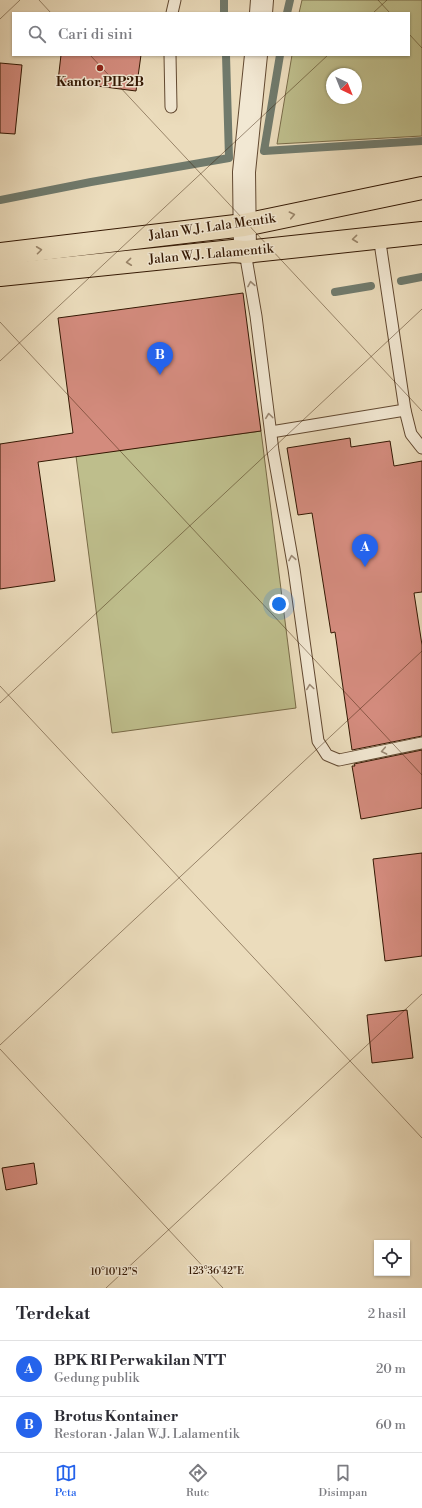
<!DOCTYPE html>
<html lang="id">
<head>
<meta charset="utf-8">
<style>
  body { margin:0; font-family:"Libre Bodoni",serif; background:#f2f2f3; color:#2b2b33 }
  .controls { position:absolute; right:12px; bottom:12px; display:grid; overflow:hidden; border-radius:0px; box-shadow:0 1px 3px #0004 }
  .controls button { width:36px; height:36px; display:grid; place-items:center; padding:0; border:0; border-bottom:1px solid #e1e1e2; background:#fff; color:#2b2b33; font:20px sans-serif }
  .compass { position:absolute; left:326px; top:68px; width:36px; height:36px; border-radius:50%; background:#fff; box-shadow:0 1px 3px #0004; rotate:137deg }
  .you { position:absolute; left:279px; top:604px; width:14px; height:14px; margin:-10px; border:3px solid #fff; border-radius:50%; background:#1a73e8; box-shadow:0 0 0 6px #1a73e833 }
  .badge { display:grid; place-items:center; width:26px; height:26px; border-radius:50%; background:#2563eb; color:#fff; font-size:13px; font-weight:700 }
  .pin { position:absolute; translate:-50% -33px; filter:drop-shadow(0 1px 2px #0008) }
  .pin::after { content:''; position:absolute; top:21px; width:14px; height:12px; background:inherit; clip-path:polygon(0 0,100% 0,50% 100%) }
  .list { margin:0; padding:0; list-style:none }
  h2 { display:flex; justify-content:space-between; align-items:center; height:52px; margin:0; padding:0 16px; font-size:17px }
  h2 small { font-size:13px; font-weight:400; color:#7c7c81 }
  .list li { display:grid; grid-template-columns:26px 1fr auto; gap:12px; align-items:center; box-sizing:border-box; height:56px; padding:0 16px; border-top:1px solid #e1e1e2 }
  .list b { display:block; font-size:15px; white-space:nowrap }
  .list p { margin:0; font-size:13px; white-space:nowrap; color:#7c7c81 }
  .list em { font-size:13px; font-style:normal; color:#7c7c81 }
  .icon { flex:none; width:22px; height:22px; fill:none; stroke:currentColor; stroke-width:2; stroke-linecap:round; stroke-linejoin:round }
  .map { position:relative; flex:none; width:422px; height:1288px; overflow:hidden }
  .search { position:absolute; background:#fff; box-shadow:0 1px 3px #0004; left:12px; right:12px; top:12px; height:44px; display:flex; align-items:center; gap:10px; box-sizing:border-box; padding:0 14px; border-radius:0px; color:#7c7c81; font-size:15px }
  .sheet { height:164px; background:#fff }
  nav { display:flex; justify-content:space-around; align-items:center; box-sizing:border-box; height:56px; border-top:1px solid #e1e1e2; background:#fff; font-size:11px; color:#7c7c81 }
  nav a { display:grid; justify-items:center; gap:2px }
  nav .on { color:#2563eb }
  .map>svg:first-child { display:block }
</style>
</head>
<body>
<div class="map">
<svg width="422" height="1288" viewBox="0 0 422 1288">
  <rect width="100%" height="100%" fill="#ebdcbc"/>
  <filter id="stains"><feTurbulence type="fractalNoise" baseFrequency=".005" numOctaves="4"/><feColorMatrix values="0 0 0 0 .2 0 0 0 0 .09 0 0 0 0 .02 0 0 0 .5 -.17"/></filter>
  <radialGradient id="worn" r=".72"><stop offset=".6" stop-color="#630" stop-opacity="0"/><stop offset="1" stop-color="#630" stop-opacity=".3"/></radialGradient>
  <g fill="#bebe8c" stroke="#796b48" fill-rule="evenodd">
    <path d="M302,0h120v136l-145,8 15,-89h117v-42h-110zM332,74h24v24h-24z"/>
    <path d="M261,431l35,277 -184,25 -36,-277z"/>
  </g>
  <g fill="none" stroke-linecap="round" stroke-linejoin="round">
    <g stroke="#707a6c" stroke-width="8">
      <path d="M224,0v13"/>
      <path d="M287,13l3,-13"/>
      <path d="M280,55l-16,96 158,-10"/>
      <path d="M0,200l91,-18 138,-24 -3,-103"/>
      <path d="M401,281l21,-4"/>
      <path d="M335,292l36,-6"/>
    </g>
  </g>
  <g fill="#d38b7d" stroke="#341803">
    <path d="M61,55h80l-5,36 -78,-10z"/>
    <path d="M0,63l22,2 -7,69 -15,-1z"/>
    <path d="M243,293l18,138 -223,31 17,119 -55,8v-145l73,-11 -15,-115z"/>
    <path d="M350,438l1,9 39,-6 4,25 28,-5v131l-8,1 8,52v91l-70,14 -17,-118 -4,1 -19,-120 -14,2 -11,-67z"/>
    <path d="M422,750v58l-61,11 -9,-53h3l-1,-2z"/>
    <path d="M422,853v103l-37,5 -12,-102z"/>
    <path d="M407,1010l6,48 -41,5 -5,-48z"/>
    <path d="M34,1163l3,21 -31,6 -4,-22z"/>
  </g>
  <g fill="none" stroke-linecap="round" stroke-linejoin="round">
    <g stroke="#624931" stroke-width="13">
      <g id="service">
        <path d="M172,13l3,-13"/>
        <path d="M170,55l1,52"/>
        <path d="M379,236l26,174 6,24 11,14"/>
        <path d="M245,252l11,64 17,135 21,118 24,172 9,14 12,5 83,-17"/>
        <path d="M271,432l134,-22"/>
      </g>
    </g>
    <g stroke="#624931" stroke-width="24">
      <g id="minor">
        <path d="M261,13l1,-13"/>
        <path d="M245,252l-1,-80 12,-117"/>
      </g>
    </g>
    <g stroke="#341803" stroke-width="24">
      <g id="primary">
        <path d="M0,254l244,-29 178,-37"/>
        <path d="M0,275l233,-24 12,1 177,-19"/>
      </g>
    </g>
    <use href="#service" stroke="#f2e8d3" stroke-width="11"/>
    <use href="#minor" stroke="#f2e8d3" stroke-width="22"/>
    <use href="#primary" stroke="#ebdcbc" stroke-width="22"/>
  </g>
  <defs><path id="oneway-chevron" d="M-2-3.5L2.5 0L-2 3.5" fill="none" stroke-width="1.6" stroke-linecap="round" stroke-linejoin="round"/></defs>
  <g stroke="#998469">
    <use href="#oneway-chevron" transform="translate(292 215) rotate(-12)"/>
    <use href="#oneway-chevron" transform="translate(355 239) rotate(174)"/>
    <use href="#oneway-chevron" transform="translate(39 250) rotate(-7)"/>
    <use href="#oneway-chevron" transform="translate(129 262) rotate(174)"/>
  </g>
  <g stroke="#9c8a75">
    <use href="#oneway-chevron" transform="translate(251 284) rotate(-100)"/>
    <use href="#oneway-chevron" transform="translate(269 416) rotate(-97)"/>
    <use href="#oneway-chevron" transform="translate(292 558) rotate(-100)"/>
    <use href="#oneway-chevron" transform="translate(310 687) rotate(-98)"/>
    <use href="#oneway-chevron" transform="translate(384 751) rotate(169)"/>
  </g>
  <path fill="none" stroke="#341803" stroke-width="1" stroke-opacity="0.45" d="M39,0l12,13M378,0l12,13M373,13l14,-13M0,19l20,-19M409,34l13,14M90,55l332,356M0,322l422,453M0,361l328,-306M0,686l422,452M0,703l422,-394M0,1045l422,-394M0,1049l223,239M106,1288l316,-294"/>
  <circle fill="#8f2418" stroke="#f2e8d3" stroke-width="1.5" cx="100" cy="68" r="4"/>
  <g text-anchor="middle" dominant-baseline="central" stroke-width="3" stroke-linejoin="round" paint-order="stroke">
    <g font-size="13" font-weight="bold" fill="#341803" stroke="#f2e8d3">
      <text x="100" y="82">Kantor PIP2B</text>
    </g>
    <g font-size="13" fill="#341803" stroke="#f2e8d3">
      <text transform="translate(212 227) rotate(-8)">Jalan W.J. Lala Mentik</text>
      <text transform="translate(211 254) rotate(-5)">Jalan W.J. Lalamentik</text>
    </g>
  </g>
  <g font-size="10" text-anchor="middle" fill="#341803" stroke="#f2e8d3" stroke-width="3" stroke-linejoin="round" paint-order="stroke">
    <text x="216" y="1274">123°36'42"E</text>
    <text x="114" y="1275">10°10'12"S</text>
  </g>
  <rect width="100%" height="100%" filter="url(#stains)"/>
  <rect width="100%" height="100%" fill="url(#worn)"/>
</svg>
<div class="controls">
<button><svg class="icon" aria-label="locate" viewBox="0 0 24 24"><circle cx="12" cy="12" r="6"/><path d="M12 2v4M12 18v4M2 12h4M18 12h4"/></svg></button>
</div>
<svg class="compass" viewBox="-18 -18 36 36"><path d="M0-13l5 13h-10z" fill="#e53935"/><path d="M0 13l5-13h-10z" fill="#7c7c81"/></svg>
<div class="you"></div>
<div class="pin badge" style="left:365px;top:567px">A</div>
<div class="pin badge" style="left:160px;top:375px">B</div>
<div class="search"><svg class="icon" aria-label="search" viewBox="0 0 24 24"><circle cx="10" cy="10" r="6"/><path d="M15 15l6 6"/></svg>Cari di sini</div>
</div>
<section class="sheet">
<h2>Terdekat<small>2 hasil</small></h2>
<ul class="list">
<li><span class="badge">A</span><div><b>BPK RI Perwakilan NTT</b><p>Gedung publik</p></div><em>20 m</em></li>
<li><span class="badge">B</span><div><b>Brotus Kontainer</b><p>Restoran · Jalan W.J. Lalamentik</p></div><em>60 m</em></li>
</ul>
</section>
<nav>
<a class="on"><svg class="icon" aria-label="map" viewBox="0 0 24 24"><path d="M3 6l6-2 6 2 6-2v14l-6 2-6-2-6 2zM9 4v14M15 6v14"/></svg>Peta</a>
<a><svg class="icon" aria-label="directions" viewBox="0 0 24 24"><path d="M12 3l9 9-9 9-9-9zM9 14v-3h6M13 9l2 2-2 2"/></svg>Rute</a>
<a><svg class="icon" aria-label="saved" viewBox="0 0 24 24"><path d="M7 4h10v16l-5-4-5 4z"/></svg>Disimpan</a>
</nav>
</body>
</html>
